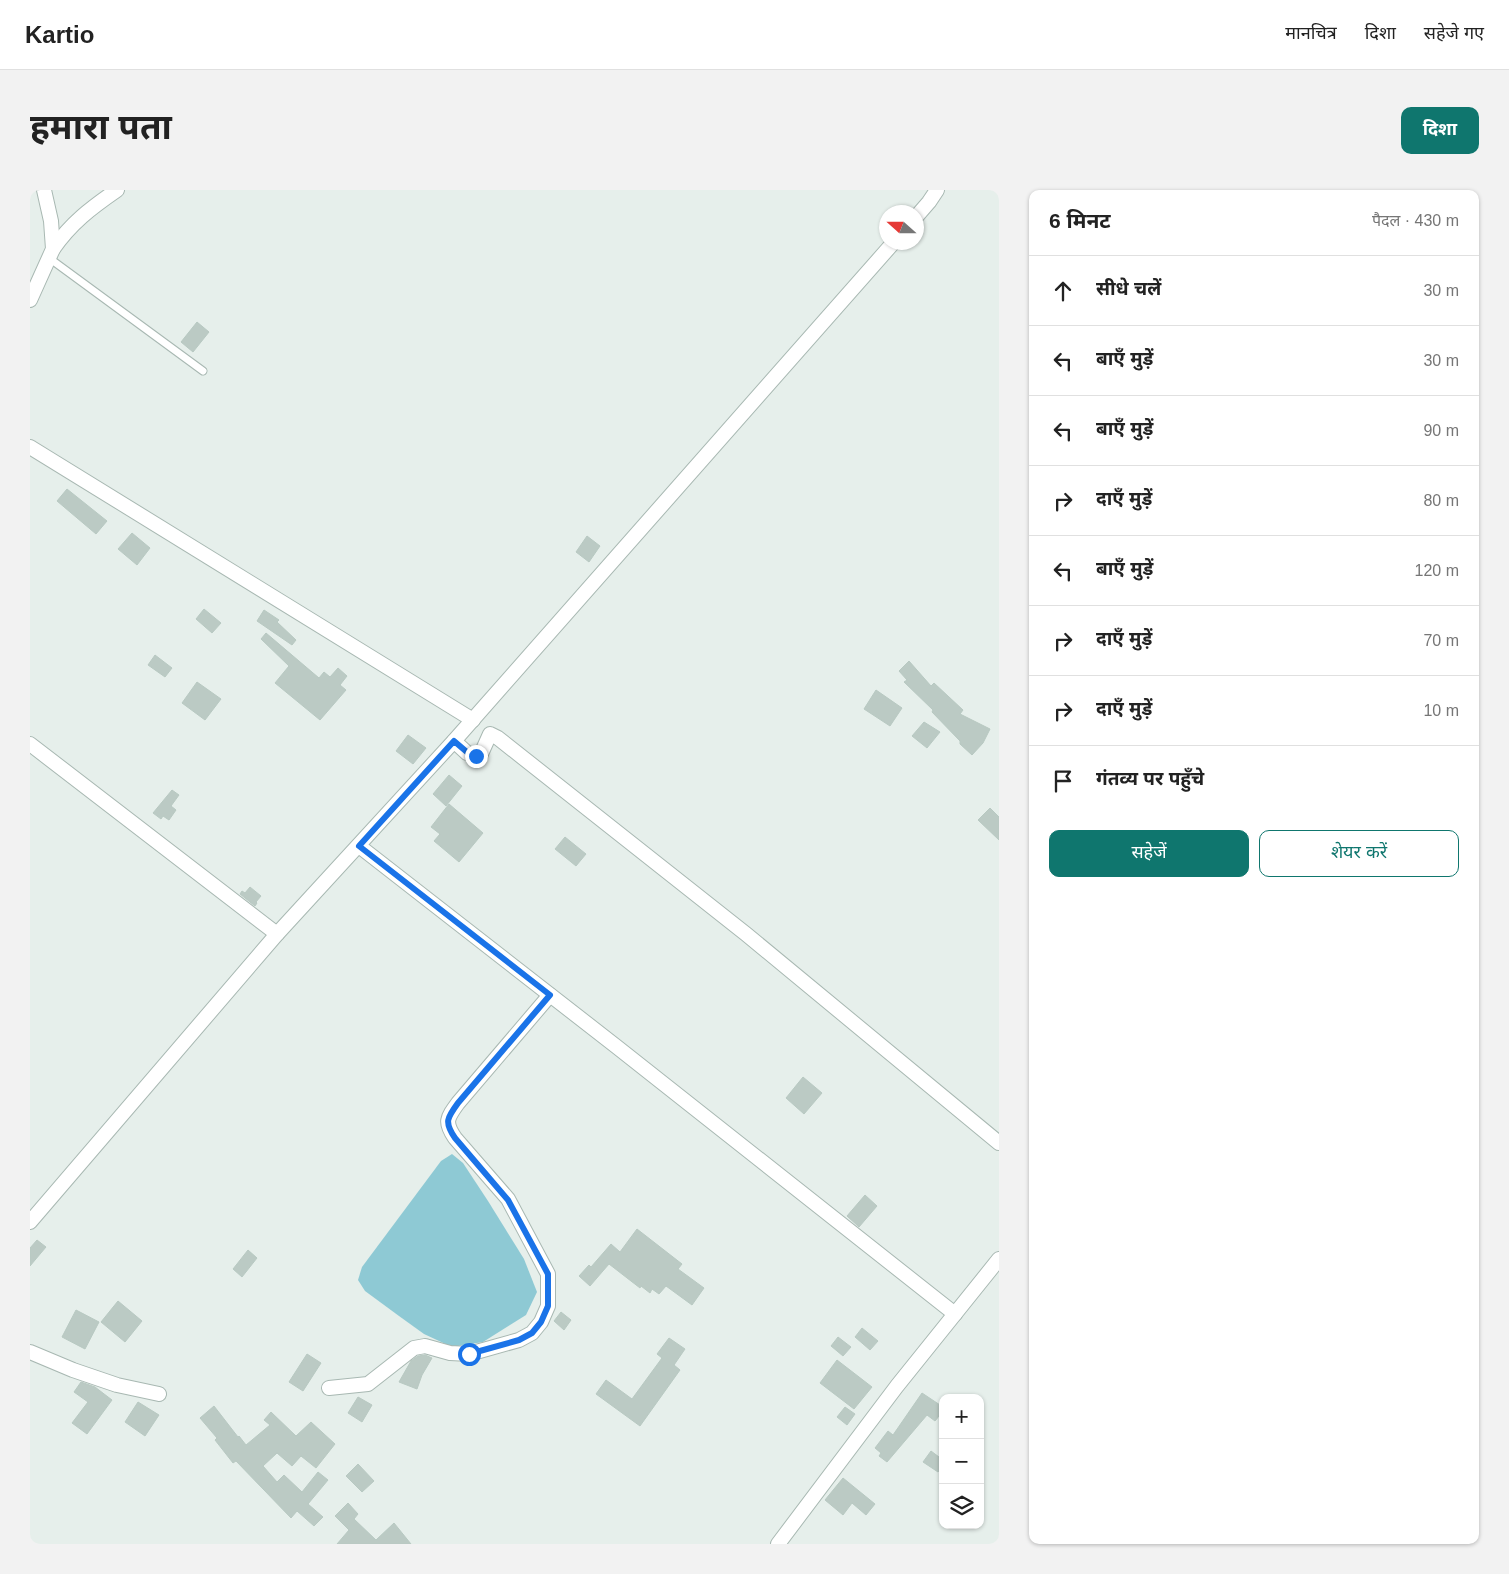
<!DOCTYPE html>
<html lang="hi">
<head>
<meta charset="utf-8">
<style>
  body { margin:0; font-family:Helvetica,"Noto Sans Devanagari",sans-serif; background:#f2f2f2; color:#222 }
  .controls { position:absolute; right:15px; bottom:15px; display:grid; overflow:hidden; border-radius:10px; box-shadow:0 1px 4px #0004 }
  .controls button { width:45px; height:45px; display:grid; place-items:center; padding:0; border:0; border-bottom:1px solid #e0e0e0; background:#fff; color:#222; font:25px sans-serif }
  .compass { position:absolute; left:849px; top:15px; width:45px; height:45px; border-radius:50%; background:#fff; box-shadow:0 1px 4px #0004; rotate:291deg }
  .stop { position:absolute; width:15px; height:15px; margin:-11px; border:4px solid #1a73e8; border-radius:50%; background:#fff }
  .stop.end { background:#1a73e8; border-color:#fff; box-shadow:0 1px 5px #0008 }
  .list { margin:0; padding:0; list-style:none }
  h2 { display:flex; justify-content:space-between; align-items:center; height:65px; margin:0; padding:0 20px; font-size:21px }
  h2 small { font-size:16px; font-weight:400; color:#767676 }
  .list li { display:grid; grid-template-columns:32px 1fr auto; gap:15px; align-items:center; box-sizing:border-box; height:70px; padding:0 20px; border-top:1px solid #e0e0e0 }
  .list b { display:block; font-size:19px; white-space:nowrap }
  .list em { font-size:16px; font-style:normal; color:#767676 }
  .actions { display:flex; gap:10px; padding:15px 20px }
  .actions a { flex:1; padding:11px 0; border:1px solid #0f766e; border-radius:10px; text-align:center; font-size:18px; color:#0f766e }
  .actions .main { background:#0f766e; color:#fff }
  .icon { flex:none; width:28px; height:28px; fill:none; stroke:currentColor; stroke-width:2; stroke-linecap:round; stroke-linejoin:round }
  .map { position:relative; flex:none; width:969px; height:1354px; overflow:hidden; border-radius:10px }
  header { display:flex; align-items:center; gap:30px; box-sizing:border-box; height:70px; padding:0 25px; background:#fff; border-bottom:1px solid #e0e0e0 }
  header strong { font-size:24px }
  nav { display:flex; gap:28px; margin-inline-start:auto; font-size:18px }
  .intro { display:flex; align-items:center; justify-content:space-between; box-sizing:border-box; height:120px; padding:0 30px }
  h1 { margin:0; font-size:35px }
  .button { padding:12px 22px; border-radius:10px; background:#0f766e; color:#fff; font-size:18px; font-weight:700 }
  main { display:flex; gap:30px; padding:0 30px }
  aside { flex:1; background:#fff; border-radius:10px; box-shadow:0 1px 4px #0004 }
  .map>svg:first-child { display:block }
</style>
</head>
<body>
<header>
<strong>Kartio</strong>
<nav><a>मानचित्र</a><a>दिशा</a><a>सहेजे गए</a></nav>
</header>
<div class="intro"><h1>हमारा पता</h1><a class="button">दिशा</a></div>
<main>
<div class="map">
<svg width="969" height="1354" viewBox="0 0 969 1354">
  <rect width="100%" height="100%" fill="#e6efeb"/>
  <path fill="#8ec9d4" d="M422,964l11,9 25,38 36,58 13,33 -11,23 -43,27 -31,5 -28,-13 -25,-18 -34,-25 -7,-11 4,-13 79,-106z"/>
  <g fill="#bbcac4" stroke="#b8c9c2">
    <path d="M167,132l12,10 -16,20 -12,-10z"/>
    <path d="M37,299l40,32 -11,13 -39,-33z"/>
    <path d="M102,343l18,15 -13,17 -19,-16z"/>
    <path d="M557,346l13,10 -11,16 -13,-10z"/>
    <path d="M174,419l17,14 -9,10 -16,-14z"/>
    <path d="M234,420l15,10 -2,2 19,18 -4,5 -35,-24z"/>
    <path d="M236,443l53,45 5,-6 6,5 8,-9 9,8 -7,9 6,5 -26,30 -45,-37 14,-17 -28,-27z"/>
    <path d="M125,465l17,13 -7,9 -17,-12z"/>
    <path d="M879,471l22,25 3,-3 29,27 -3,4 30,15 -7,14 -11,12 -12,-11v-3l-28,-29 1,-2 -29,-28 3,-2 -8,-9z"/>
    <path d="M167,492l24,17 -16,21 -23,-17z"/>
    <path d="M846,500l26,18 -12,18 -26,-17z"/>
    <path d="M894,532l16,10 -13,16 -15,-12z"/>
    <path d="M378,545l18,13 -13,16 -17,-13z"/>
    <path d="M419,585l13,11 -16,20 -13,-12z"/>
    <path d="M142,600l7,5 -8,11 5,4 -7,10 -6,-4 -2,3 -8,-6z"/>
    <path d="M419,614l34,29 -24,29 -25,-21 6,-7 -9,-7z"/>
    <path d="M960,618l9,9v23l-21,-20z"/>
    <path d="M535,647l21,17 -10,12 -21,-17z"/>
    <path d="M220,697l11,9 -5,6 1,1 -2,3 -15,-12 2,-3 3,2z"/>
    <path d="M773,887l19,16 -18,21 -18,-16z"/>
    <path d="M835,1005l12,11 -18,21 -12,-11z"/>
    <path d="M607,1039l45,35 -4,5 26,19 -12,17 -26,-19 -7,8 -7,-5 -2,4 -9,-7 -1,2 -31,-24 -19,22 -11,-10 10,-11 2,2 20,-23 9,8z"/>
    <path d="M7,1050l9,7 -16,19v-18z"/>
    <path d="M218,1060l9,8 -15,19 -9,-8z"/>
    <path d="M88,1111l24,20 -17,21 -24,-20z"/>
    <path d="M46,1120l23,12 -14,27 -23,-12z"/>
    <path d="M531,1122l10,8 -7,10 -10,-9z"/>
    <path d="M832,1138l16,13 -8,9 -15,-13z"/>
    <path d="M808,1147l13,10 -8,9 -12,-10z"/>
    <path d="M639,1148l16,11 -11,16 6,5 -40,56 -44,-32 10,-14 26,19 30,-41 -5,-4z"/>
    <path d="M277,1164l14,9 -18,28 -14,-9z"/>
    <path d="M395,1165l7,3 -10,17 -5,14 -18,-7 12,-21 7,-5z"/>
    <path d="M807,1170l35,27 -18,22 -34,-26z"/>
    <path d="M51,1192l14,5 17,13 -25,34 -15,-11 16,-21 -14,-10z"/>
    <path d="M892,1203l21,14v4l-8,10 -8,-6 -40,47 -8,-6 2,-3 -6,-5 13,-17 5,4z"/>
    <path d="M328,1207l14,8 -10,17 -14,-9z"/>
    <path d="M108,1212l21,13 -14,21 -20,-14z"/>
    <path d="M184,1216l24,31 1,-1 7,9 24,-20 -6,-5 7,-8 25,24 15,-14 24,22 -19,24 -15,-12 -9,10 -15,-13 -14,13 14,16 7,-7 18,17 16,-20 10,8 -20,24 15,13 -9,9 -17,-15 -6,7 -55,-57 -3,2 -18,-23 2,-2 -17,-20z"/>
    <path d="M815,1217l10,7 -8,11 -10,-8z"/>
    <path d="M901,1261l12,9v5l-5,7 -15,-10z"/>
    <path d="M328,1274l16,17 -12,11 -16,-16z"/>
    <path d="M813,1288l32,26 -9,11 -14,-12 -9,12 -18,-15z"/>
    <path d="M318,1313l10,11 -4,5 22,21 18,-17 17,21h-74l12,-14 -14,-14z"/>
  </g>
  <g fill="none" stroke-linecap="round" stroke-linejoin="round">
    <g stroke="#a8b8b2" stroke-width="9">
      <path id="service" d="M19,68l154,113"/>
    </g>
    <g stroke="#a8b8b2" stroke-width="16">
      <g id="minor">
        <path d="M886,27l13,-15 8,-12"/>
        <path d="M23,59c18,-26 38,-41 64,-59"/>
        <path d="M0,110l23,-51 -2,-28 -7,-31"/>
        <path d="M0,257l443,273"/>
        <path d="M424,551l13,12 9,3 5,-2 9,-20 8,4 248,196 253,209"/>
        <path d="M0,554l247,190"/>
        <path d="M329,656l258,201 338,267"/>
        <path d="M0,1032l247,-288 177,-193 440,-499"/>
        <path d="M0,1162l43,18 44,15 42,9"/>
        <path d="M299,1198l39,-4 46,-36 11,-2 25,7 19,1 50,-14 13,-7 9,-11 7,-16v-32l-40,-75 -53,-61c-11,-16 -8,-20 3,-35l92,-108"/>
        <path d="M748,1354l119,-158 102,-127"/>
      </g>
    </g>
    <use href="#service" stroke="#fff" stroke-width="7"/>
    <use href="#minor" stroke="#fff" stroke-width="14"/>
  </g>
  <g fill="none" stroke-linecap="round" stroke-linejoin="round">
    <path stroke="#1a73e8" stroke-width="6" d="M439,1164l50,-14 13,-7 9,-11 7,-16v-32l-40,-74 -53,-62c-11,-16 -8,-20 3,-35l92,-108 -191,-149 95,-105 14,12 8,3"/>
  </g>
</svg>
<div class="controls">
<button>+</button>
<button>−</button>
<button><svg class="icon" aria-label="layers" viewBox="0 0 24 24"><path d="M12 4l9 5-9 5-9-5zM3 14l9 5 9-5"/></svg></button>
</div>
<svg class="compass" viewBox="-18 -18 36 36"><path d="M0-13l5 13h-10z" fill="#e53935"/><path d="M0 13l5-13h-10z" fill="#767676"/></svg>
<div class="stop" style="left:439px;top:1164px"></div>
<div class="stop end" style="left:446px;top:566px"></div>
</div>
<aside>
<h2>6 मिनट<small>पैदल · 430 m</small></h2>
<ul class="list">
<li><svg class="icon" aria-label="ahead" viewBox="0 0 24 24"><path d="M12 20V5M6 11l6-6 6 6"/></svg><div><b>सीधे चलें</b></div><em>30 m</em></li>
<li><svg class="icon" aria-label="left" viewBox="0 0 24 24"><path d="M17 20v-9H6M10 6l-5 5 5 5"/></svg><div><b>बाएँ मुड़ें</b></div><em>30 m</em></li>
<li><svg class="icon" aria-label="left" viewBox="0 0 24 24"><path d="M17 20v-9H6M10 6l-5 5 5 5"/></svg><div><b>बाएँ मुड़ें</b></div><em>90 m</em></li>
<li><svg class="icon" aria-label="right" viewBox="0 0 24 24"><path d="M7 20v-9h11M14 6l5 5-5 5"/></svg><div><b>दाएँ मुड़ें</b></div><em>80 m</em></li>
<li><svg class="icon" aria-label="left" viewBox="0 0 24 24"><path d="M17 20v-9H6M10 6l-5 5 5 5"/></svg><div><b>बाएँ मुड़ें</b></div><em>120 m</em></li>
<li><svg class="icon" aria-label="right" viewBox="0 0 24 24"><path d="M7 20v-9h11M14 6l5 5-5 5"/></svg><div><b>दाएँ मुड़ें</b></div><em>70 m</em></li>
<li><svg class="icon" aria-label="right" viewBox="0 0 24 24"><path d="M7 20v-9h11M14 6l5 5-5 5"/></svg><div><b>दाएँ मुड़ें</b></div><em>10 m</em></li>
<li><svg class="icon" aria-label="arrive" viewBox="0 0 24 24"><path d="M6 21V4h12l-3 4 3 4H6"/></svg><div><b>गंतव्य पर पहुँचे</b></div></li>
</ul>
<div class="actions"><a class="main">सहेजें</a><a>शेयर करें</a></div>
</aside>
</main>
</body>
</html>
